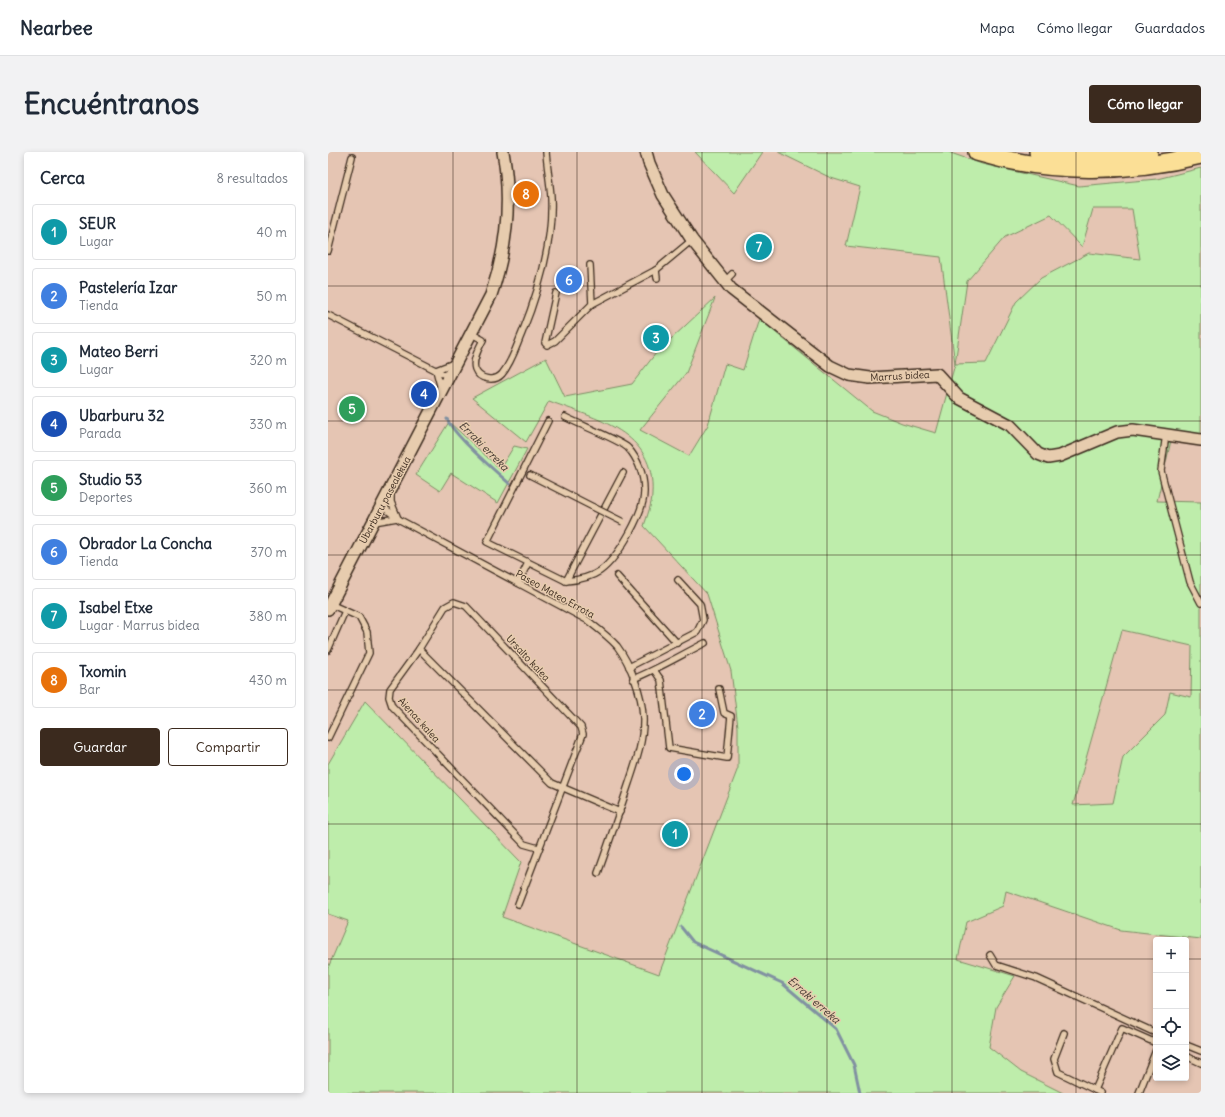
<!DOCTYPE html>
<html lang="es">
<head>
<meta charset="utf-8">
<style>
  body { margin:0; font-family:Delius,sans-serif; background:#f2f2f3; color:#1f2937 }
  .controls { position:absolute; right:12px; bottom:12px; display:grid; overflow:hidden; border-radius:4px; box-shadow:0 2px 6px #0003 }
  .controls button { width:36px; height:36px; display:grid; place-items:center; padding:0; border:0; border-bottom:1px solid #e0e1e3; background:#fff; color:#1f2937; font:20px sans-serif }
  .you { position:absolute; left:356px; top:622px; width:14px; height:14px; margin:-10px; border:3px solid #fff; border-radius:50%; background:#1a73e8; box-shadow:0 0 0 6px #1a73e833 }
  .badge { display:grid; place-items:center; width:26px; height:26px; border-radius:50%; background:#3b2a1e; color:#fff; font-size:13px; font-weight:700 }
  .pin { position:absolute; translate:-50% -50%; border:2px solid #fff; box-shadow:0 1px 4px #0006 }
  .list { margin:0; padding:0; list-style:none }
  h2 { display:flex; justify-content:space-between; align-items:center; height:52px; margin:0; padding:0 16px; font-size:17px }
  h2 small { font-size:13px; font-weight:400; color:#747a83 }
  .list li { display:grid; grid-template-columns:26px 1fr auto; gap:12px; align-items:center; box-sizing:border-box; height:56px; margin:0 8px 8px; padding:0 8px; border:1px solid #e0e1e3; border-radius:4px }
  .list b { display:block; font-size:15px; white-space:nowrap }
  .list p { margin:0; font-size:13px; white-space:nowrap; color:#747a83 }
  .list em { font-size:13px; font-style:normal; color:#747a83 }
  .actions { display:flex; gap:8px; padding:12px 16px }
  .actions a { flex:1; padding:9px 0; border:1px solid #3b2a1e; border-radius:4px; text-align:center; font-size:14px; color:#3b2a1e }
  .actions .main { background:#3b2a1e; color:#fff }
  .icon { flex:none; width:22px; height:22px; fill:none; stroke:currentColor; stroke-width:2; stroke-linecap:round; stroke-linejoin:round }
  .map { position:relative; flex:none; width:873px; height:941px; overflow:hidden; border-radius:4px }
  header { display:flex; align-items:center; gap:24px; box-sizing:border-box; height:56px; padding:0 20px; background:#fff; border-bottom:1px solid #e0e1e3 }
  header strong { font-size:19px }
  nav { display:flex; gap:22px; margin-inline-start:auto; font-size:14px }
  .intro { display:flex; align-items:center; justify-content:space-between; box-sizing:border-box; height:96px; padding:0 24px }
  h1 { margin:0; font-size:28px }
  .button { padding:10px 18px; border-radius:4px; background:#3b2a1e; color:#fff; font-size:14px; font-weight:700 }
  main { display:flex; gap:24px; padding:0 24px }
  aside { flex:1; background:#fff; border-radius:4px; box-shadow:0 2px 6px #0003 }
  .map>svg:first-child { display:block }
</style>
</head>
<body>
<header>
<strong>Nearbee</strong>
<nav><a>Mapa</a><a>Cómo llegar</a><a>Guardados</a></nav>
</header>
<div class="intro"><h1>Encuéntranos</h1><a class="button">Cómo llegar</a></div>
<main>
<aside>
<h2>Cerca<small>8 resultados</small></h2>
<ul class="list">
<li><span class="badge" style="background:#0f9aa8">1</span><div><b>SEUR</b><p>Lugar</p></div><em>40 m</em></li>
<li><span class="badge" style="background:#3f7fe0">2</span><div><b>Pastelería Izar</b><p>Tienda</p></div><em>50 m</em></li>
<li><span class="badge" style="background:#0f9aa8">3</span><div><b>Mateo Berri</b><p>Lugar</p></div><em>320 m</em></li>
<li><span class="badge" style="background:#1a4fb4">4</span><div><b>Ubarburu 32</b><p>Parada</p></div><em>330 m</em></li>
<li><span class="badge" style="background:#2e9e5b">5</span><div><b>Studio 53</b><p>Deportes</p></div><em>360 m</em></li>
<li><span class="badge" style="background:#3f7fe0">6</span><div><b>Obrador La Concha</b><p>Tienda</p></div><em>370 m</em></li>
<li><span class="badge" style="background:#0f9aa8">7</span><div><b>Isabel Etxe</b><p>Lugar · Marrus bidea</p></div><em>380 m</em></li>
<li><span class="badge" style="background:#e8710a">8</span><div><b>Txomin</b><p>Bar</p></div><em>430 m</em></li>
</ul>
<div class="actions"><a class="main">Guardar</a><a>Compartir</a></div>
</aside>
<div class="map">
<svg width="873" height="941" viewBox="0 0 873 941">
  <rect width="100%" height="100%" fill="#e5c5b3"/>
  <filter id="ink" filterUnits="userSpaceOnUse"><feTurbulence type="fractalNoise" baseFrequency=".025" numOctaves="2"/><feDisplacementMap in="SourceGraphic" scale="8" xChannelSelector="R" yChannelSelector="G"/><feConvolveMatrix kernelMatrix="1 2 1 2 8 2 1 2 1" color-interpolation-filters="sRGB"/></filter>
  <g filter="url(#ink)">
    <g fill="#beedab" stroke="#7c8c64" fill-rule="evenodd">
      <path d="M367,0h67l-28,41z"/>
      <path d="M450,0h170l34,12 97,22 78,-7 44,-11v268l-28,-4 -16,69 44,1v437l-80,-9 -115,-39 -3,15 -37,16 -8,37 57,17 -19,31 -7,40 32,25 42,21h-735v-125l20,-47 -20,-7v-150l37,-63 156,161 -19,55 157,57 79,-206v-41l-7,-56 -24,-77 -63,-68c3,-10 8,-22 8,-32 4,-63 -56,-75 -103,-93l-23,41 -54,-44 74,-40 19,39 67,-13 24,-31 59,-55 -29,75 -46,57 49,26 19,-31 17,-61 18,6 16,-51 113,92 30,12 34,10 19,-69 -14,-107 -95,-11 14,-59 -29,-9zM765,57h39l8,50 -51,-6 -48,25 -25,24 -30,61 -31,1 12,-83 38,-44 46,-22 31,32zM794,478l70,16 -1,51 -21,-5 -5,23 -42,42 -10,46 -40,2z"/>
      <path d="M121,270l51,47 14,-23 13,3 -29,54 -47,-30 -11,18 -24,-16z"/>
    </g>
    <g fill="none" stroke-linecap="round" stroke-linejoin="round">
      <g stroke="#8191a1" stroke-width="3">
        <path d="M119,267c7,17 48,52 63,65"/>
        <path d="M353,775l12,15 89,41 54,46 18,36 6,28"/>
      </g>
      <g stroke="#3b2a1e" stroke-width="8">
        <g id="lane">
          <path d="M0,99l24,-94"/>
          <path d="M262,113l2,39"/>
          <path d="M328,118l1,8"/>
          <path d="M397,129l7,-7"/>
          <path d="M228,141l-11,50 2,2 8,-4 37,-37 64,-34 36,-30"/>
          <path d="M0,163l121,62"/>
          <path d="M144,182l11,6c-4,8 -11,20 -8,29 4,11 20,13 27,5 10,-12 14,-27 20,-41 17,-42 31,-89 29,-136 -1,-15 -4,-30 -5,-45"/>
          <path d="M108,218l18,-7"/>
          <path d="M108,218l5,19"/>
          <path d="M237,265c13,7 55,23 63,31 10,11 16,27 16,42 1,22 -26,68 -44,81 -10,7 -22,9 -34,10"/>
          <path d="M220,269l-61,121 79,39 57,-108"/>
          <path d="M838,282l-5,37 29,111 11,21"/>
          <path d="M202,323l63,32"/>
          <path d="M63,341v9l6,14"/>
          <path d="M54,354l18,14 187,100c10,8 21,16 30,26 14,19 25,48 26,71 1,23 -7,45 -14,66 -10,30 -20,60 -31,90"/>
          <path d="M46,370l23,-4"/>
          <path d="M289,424l60,67"/>
          <path d="M190,431l10,-20"/>
          <path d="M91,497l26,-42 9,-5 12,4 115,121 2,7 -65,170"/>
          <path d="M0,498l17,-39"/>
          <path d="M301,515l68,-35 6,-12 -3,-16 -22,-24"/>
          <path d="M326,518l7,10 8,68 58,10 4,-42 -7,-3 -5,-24"/>
          <path d="M305,527c25,-10 48,-24 72,-36"/>
          <path d="M0,586l41,-85 -2,-21 -8,-15 -29,-13"/>
          <path d="M210,696l-14,-4 -132,-138 -3,-9 1,-8 29,-40 133,134 68,29"/>
          <path d="M662,803l6,10 40,13 120,55"/>
          <path d="M736,881l-10,26 4,13 43,21"/>
          <path d="M858,893l15,6"/>
          <path d="M858,904l15,7"/>
          <path d="M767,938l27,-62 34,15"/>
          <path d="M811,941l17,-43"/>
        </g>
      </g>
      <g stroke="#3b2a1e" stroke-width="14">
        <g id="street">
          <path d="M318,0l3,11 14,32 29,45 39,49 99,77 19,9 21,3 67,-4 22,24 51,27 28,29 10,4 12,-2 57,-24 16,-2 68,10"/>
          <path d="M0,457l163,-314c16,-47 21,-94 12,-143"/>
        </g>
      </g>
      <g stroke="#3b2a1e" stroke-width="20">
        <g id="primary">
          <path d="M649,0c72,22 151,21 224,3"/>
          <path d="M710,0l51,4 60,-4"/>
        </g>
      </g>
      <use href="#lane" stroke="#e7ccae" stroke-width="5.5"/>
      <use href="#street" stroke="#e7ccae" stroke-width="11"/>
      <use href="#primary" stroke="#fbdf96" stroke-width="17"/>
      <g stroke="#3b2a1e" stroke-width="8" stroke-linecap="butt">
        <path id="lane-bridge" d="M265,355l30,15"/>
      </g>
      <use href="#lane-bridge" stroke="#e7ccae" stroke-width="5.5"/>
    </g>
  </g>
  <path fill="none" stroke="#3b2a1e" stroke-width="1" stroke-opacity="0.55" d="M125,0v941M249,0v941M374,0v941M499,0v941M624,0v941M748,0v941M0,134h873M0,269h873M0,403h873M0,538h873M0,672h873M0,807h828M858,807h15"/>
  <g text-anchor="middle" dominant-baseline="central" stroke-width="3" stroke-linejoin="round" paint-order="stroke">
    <g font-size="10" fill="#3b2a1e" stroke="#e7ccae">
      <text transform="translate(572 224) rotate(-3)">Marrus bidea</text>
      <text transform="translate(57 348) rotate(-62)">Ubarburu pasealekua</text>
      <text transform="translate(227 442) rotate(29)">Paseo Mateo Errota</text>
      <text transform="translate(200 506) rotate(47)">Ursalto kalea</text>
      <text transform="translate(91 568) rotate(48)">Aienas kalea</text>
    </g>
    <g font-size="11" font-style="italic" fill="#473b34" stroke="#e7ccae">
      <text transform="translate(156 294) rotate(45)">Erraki erreka</text>
      <text transform="translate(486 848) rotate(41)">Erraki erreka</text>
    </g>
  </g>
</svg>
<div class="controls">
<button>+</button>
<button>−</button>
<button><svg class="icon" aria-label="locate" viewBox="0 0 24 24"><circle cx="12" cy="12" r="6"/><path d="M12 2v4M12 18v4M2 12h4M18 12h4"/></svg></button>
<button><svg class="icon" aria-label="layers" viewBox="0 0 24 24"><path d="M12 4l9 5-9 5-9-5zM3 14l9 5 9-5"/></svg></button>
</div>
<div class="you"></div>
<div class="pin badge" style="left:347px;top:682px;background:#0f9aa8">1</div>
<div class="pin badge" style="left:374px;top:562px;background:#3f7fe0">2</div>
<div class="pin badge" style="left:328px;top:186px;background:#0f9aa8">3</div>
<div class="pin badge" style="left:96px;top:242px;background:#1a4fb4">4</div>
<div class="pin badge" style="left:24px;top:257px;background:#2e9e5b">5</div>
<div class="pin badge" style="left:241px;top:128px;background:#3f7fe0">6</div>
<div class="pin badge" style="left:431px;top:95px;background:#0f9aa8">7</div>
<div class="pin badge" style="left:198px;top:42px;background:#e8710a">8</div>
</div>
</main>
</body>
</html>
